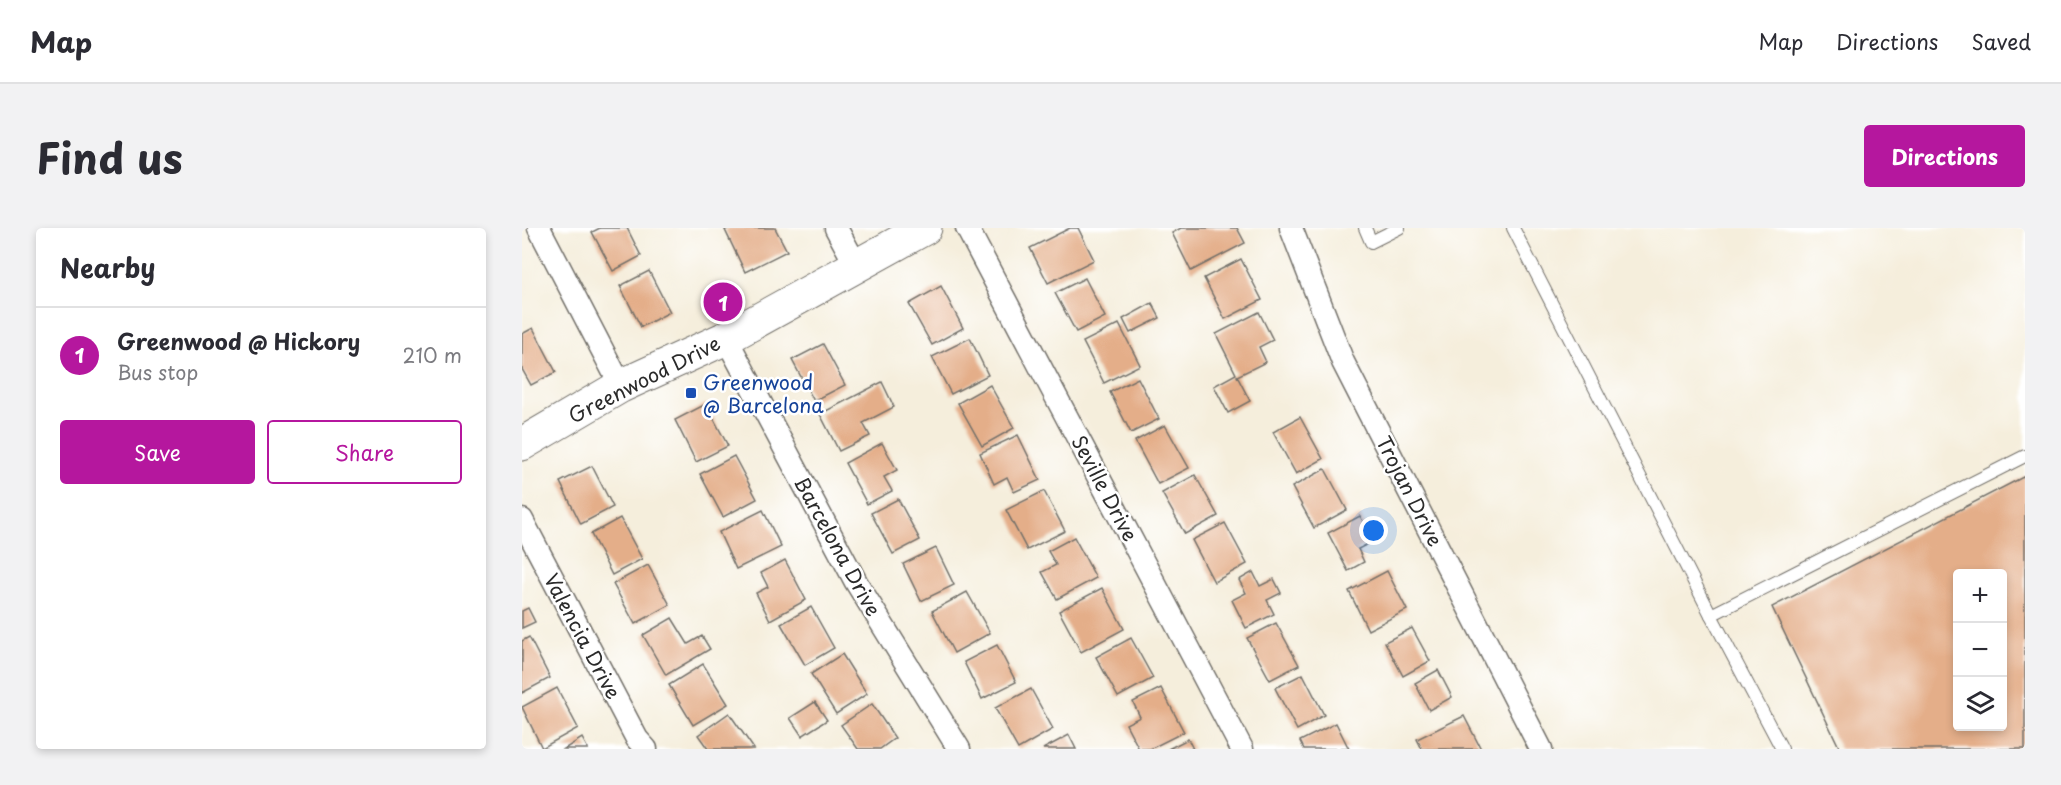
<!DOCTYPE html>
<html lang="en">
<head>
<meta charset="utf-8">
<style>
  body { margin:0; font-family:"Playpen Sans",sans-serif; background:#f2f2f3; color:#2b2b33 }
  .controls { position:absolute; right:18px; bottom:18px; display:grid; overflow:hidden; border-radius:6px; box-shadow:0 3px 9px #0003 }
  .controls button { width:54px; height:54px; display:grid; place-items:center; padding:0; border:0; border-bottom:2px solid #e1e1e2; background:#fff; color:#2b2b33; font:30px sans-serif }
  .you { position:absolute; left:852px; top:303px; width:21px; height:21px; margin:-15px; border:4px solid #fff; border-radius:50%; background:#1a73e8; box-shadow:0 0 0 9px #1a73e833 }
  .badge { display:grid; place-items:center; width:39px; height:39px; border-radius:50%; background:#b5179e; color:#fff; font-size:20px; font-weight:700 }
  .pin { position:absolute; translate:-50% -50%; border:3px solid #fff; box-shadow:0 2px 6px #0006 }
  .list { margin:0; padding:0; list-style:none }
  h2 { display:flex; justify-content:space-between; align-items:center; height:78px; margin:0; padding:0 24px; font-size:26px }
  h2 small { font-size:20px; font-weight:400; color:#7c7c81 }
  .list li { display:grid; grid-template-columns:39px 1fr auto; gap:18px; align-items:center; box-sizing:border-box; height:96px; padding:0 24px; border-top:2px solid #e1e1e2 }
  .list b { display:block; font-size:22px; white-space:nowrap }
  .list p { margin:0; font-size:20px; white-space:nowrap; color:#7c7c81 }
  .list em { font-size:20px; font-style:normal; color:#7c7c81 }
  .actions { display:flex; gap:12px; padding:18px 24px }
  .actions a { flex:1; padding:14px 0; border:2px solid #b5179e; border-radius:6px; text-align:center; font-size:21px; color:#b5179e }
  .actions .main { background:#b5179e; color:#fff }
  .icon { flex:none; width:33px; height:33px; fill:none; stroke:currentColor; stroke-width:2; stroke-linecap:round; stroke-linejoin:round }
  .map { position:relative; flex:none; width:1503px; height:521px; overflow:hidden; border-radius:6px }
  header { display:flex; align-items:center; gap:36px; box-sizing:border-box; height:84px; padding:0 30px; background:#fff; border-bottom:2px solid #e1e1e2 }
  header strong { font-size:28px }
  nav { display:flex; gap:33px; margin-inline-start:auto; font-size:21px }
  .intro { display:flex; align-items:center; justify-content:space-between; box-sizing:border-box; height:144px; padding:0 36px }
  h1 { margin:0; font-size:42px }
  .button { padding:15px 27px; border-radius:6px; background:#b5179e; color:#fff; font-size:21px; font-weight:700 }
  main { display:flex; gap:36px; padding:0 36px }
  aside { flex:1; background:#fff; border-radius:6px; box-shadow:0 3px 9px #0003 }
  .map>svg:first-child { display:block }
</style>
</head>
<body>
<header>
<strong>Map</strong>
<nav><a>Map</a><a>Directions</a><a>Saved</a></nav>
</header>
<div class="intro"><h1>Find us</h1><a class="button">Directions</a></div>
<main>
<aside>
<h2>Nearby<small></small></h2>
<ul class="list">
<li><span class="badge">1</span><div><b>Greenwood @ Hickory</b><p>Bus stop</p></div><em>210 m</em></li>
</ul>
<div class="actions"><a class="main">Save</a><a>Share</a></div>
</aside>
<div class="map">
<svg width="1503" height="521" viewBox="0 0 1503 521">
  <rect width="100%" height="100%" fill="#fff"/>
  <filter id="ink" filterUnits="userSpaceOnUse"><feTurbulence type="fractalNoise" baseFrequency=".0167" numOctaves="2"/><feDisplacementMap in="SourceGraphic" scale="12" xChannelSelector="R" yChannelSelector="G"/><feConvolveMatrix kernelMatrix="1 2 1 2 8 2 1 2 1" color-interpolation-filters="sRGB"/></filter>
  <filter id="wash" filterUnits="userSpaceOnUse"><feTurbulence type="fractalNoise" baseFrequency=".008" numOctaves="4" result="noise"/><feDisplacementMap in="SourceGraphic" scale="24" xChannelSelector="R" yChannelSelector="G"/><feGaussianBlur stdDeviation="1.35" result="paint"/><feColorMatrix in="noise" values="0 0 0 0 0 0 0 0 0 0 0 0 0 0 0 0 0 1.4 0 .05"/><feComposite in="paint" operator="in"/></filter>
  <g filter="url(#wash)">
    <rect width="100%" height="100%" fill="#f5eedc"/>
    <g id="blocks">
      <g fill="#e4ae89" fill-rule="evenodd">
        <path d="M78,0h27l14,28 -28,15 -21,-39z"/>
        <path d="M207,0h46l12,23 -42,21 -20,-42z"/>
        <path d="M548,0h8l16,32 -46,23 -18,-35z"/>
        <path d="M659,0h56l8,15 -54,28 -19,-38z"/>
        <path d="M719,31l21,41 -37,19 -21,-41z"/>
        <path d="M127,43l21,41 -29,15 -21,-41z"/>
        <path d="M563,50l20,39 -29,15 -21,-39z"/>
        <path d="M419,58l22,42 -31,17 -23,-41z"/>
        <path d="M630,75l8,15 -30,15 -7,-14z"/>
        <path d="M737,84l14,28 -14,7 7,15 -29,14 13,25 -22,12 -14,-27 22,-12 -20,-40z"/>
        <path d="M597,96l21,41 -36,18 -21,-41z"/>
        <path d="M11,100l23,44 -25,13 -9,-16v-35z"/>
        <path d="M448,110l18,37 -37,19 -19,-37z"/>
        <path d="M301,116l22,41 -31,16 -22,-41z"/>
        <path d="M616,150l21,41 -28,14 -21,-41z"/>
        <path d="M360,154l12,25 -31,16 7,13 -31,15 -19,-37z"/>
        <path d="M468,157l24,43 -32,18 -24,-43z"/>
        <path d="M184,176l22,42 -32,16 -21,-42z"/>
        <path d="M778,189l23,42 -27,15 -23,-42z"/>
        <path d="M643,197l24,43 -31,16 -23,-43z"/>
        <path d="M496,207l22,45 -26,12 -7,-15 -13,7 -14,-31z"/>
        <path d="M360,215l15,27 -13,7 8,14 -25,13 -22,-41z"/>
        <path d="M212,228l23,43 -34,18 -23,-43z"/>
        <path d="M70,238l21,41 -32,17 -21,-42z"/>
        <path d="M803,241l22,41 -33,18 -22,-41z"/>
        <path d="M673,247l23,41 -33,18 -23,-41z"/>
        <path d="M1503,248v273h-185l-68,-142zM1436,346h44v153h-44z"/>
        <path d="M522,263l21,40 -38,19 -21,-40z"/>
        <path d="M376,271l22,41 -27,14 -22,-41z"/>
        <path d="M241,282l18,37 -45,22 -17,-37z"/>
        <path d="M838,288l14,25 -16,8 6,13 -16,9 -20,-38z"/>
        <path d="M98,290l22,41 -30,16 -21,-41z"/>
        <path d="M703,295l22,41 -33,18 -22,-42z"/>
        <path d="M552,309l22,41 -39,21 -15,-27 14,-7 -8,-14z"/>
        <path d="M414,320l18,37 -33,16 -18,-37z"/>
        <path d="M263,332l21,40 -36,20 -14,-27 12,-6 -7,-14z"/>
        <path d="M126,337l22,40 -35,19 -22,-40z"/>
        <path d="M865,343l20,39 -39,20 -19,-39z"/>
        <path d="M731,344l7,14 14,-7 7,14 -14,7 7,14 -28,14 -14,-28 14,-7 -7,-13z"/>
        <path d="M580,360l22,41 -43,23 -22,-41z"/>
        <path d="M445,364l23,41 -36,20 -22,-42z"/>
        <path d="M289,379l23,41 -29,17 -24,-41z"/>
        <path d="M6,380l7,14 -13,6v-17z"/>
        <path d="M150,390l16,26 14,-8 8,13 -44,26 -23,-40z"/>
        <path d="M754,395l23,42 -29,15 -23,-42z"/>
        <path d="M890,400l18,33 -27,15 -18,-34z"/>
        <path d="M7,409l21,41 -28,15v-52z"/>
        <path d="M609,410l22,40 -35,19 -22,-40z"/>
        <path d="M475,417l19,37 -34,17 -18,-37z"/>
        <path d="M320,426l25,40 -31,20 -25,-40z"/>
        <path d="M181,436l25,40 -35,21 -24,-40z"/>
        <path d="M916,442l14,27 -23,13 -14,-27z"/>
        <path d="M781,446l21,41 -27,15 -22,-42z"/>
        <path d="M35,460l21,40 -36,20 -20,-41z"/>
        <path d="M639,460l23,44 -34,17h-11l-13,-25 14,-7 -7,-15z"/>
        <path d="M509,461l22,40 -35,20 -23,-41z"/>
        <path d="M293,474l12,18 -25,16 -12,-18z"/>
        <path d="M350,476l23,34 -15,11h-22l-17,-24z"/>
        <path d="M207,485l25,36h-46l-10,-14z"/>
        <path d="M942,488l17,33h-59l-5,-10z"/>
        <path d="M814,495l13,26h-45l-4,-8z"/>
        <path d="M547,507l7,14h-33z"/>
        <path d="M60,510l6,11h-24z"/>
        <path d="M666,511l5,10h-25z"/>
      </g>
    </g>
  </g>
  <g filter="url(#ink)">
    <use href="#blocks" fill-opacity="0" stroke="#726f69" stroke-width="1.5"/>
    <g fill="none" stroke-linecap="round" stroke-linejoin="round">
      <g stroke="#726f69" stroke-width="14">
        <g id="service">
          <path d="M843,0l6,14 28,-14"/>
          <path d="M991,0l198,387 314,-159"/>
          <path d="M1189,387l71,134"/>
        </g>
      </g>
      <g stroke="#726f69" stroke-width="25">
        <g id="minor">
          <path d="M17,0l82,158"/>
          <path d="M314,0l20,37"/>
          <path d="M445,0l275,521"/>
          <path d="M769,0l52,134 198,387"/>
          <path d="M204,110l130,244 103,167"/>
          <path d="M0,292l115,219 9,10"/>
        </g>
      </g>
      <g stroke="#726f69" stroke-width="35">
        <path id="secondary" d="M0,216l99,-58 105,-48 199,-110"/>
      </g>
      <use href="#service" stroke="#fff" stroke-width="12"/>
      <use href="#minor" stroke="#fff" stroke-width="22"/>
      <use href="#secondary" stroke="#fff" stroke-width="33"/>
    </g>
  </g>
  <rect fill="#1a4fb4" stroke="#fff" stroke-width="2" x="163" y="159" width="12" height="12" rx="3"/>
  <g text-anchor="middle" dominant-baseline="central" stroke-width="5" stroke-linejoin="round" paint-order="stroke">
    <g font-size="20" fill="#2b2b2b" stroke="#fff">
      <text transform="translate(122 151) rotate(-27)">Greenwood Drive</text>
      <text transform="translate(583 260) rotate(62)">Seville Drive</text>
      <text transform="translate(888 263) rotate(63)">Trojan Drive</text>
      <text transform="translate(316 318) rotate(61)">Barcelona Drive</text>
      <text transform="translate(61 408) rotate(62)">Valencia Drive</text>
    </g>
    <g font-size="20" fill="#164399" stroke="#fff" text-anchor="start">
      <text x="181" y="154">Greenwood<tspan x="181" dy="23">@ Barcelona</tspan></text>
    </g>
  </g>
</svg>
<div class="controls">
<button>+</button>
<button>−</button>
<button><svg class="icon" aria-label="layers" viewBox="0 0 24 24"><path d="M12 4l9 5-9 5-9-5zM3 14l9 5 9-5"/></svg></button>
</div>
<div class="you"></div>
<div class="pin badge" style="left:201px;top:74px">1</div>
</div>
</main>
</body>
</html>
